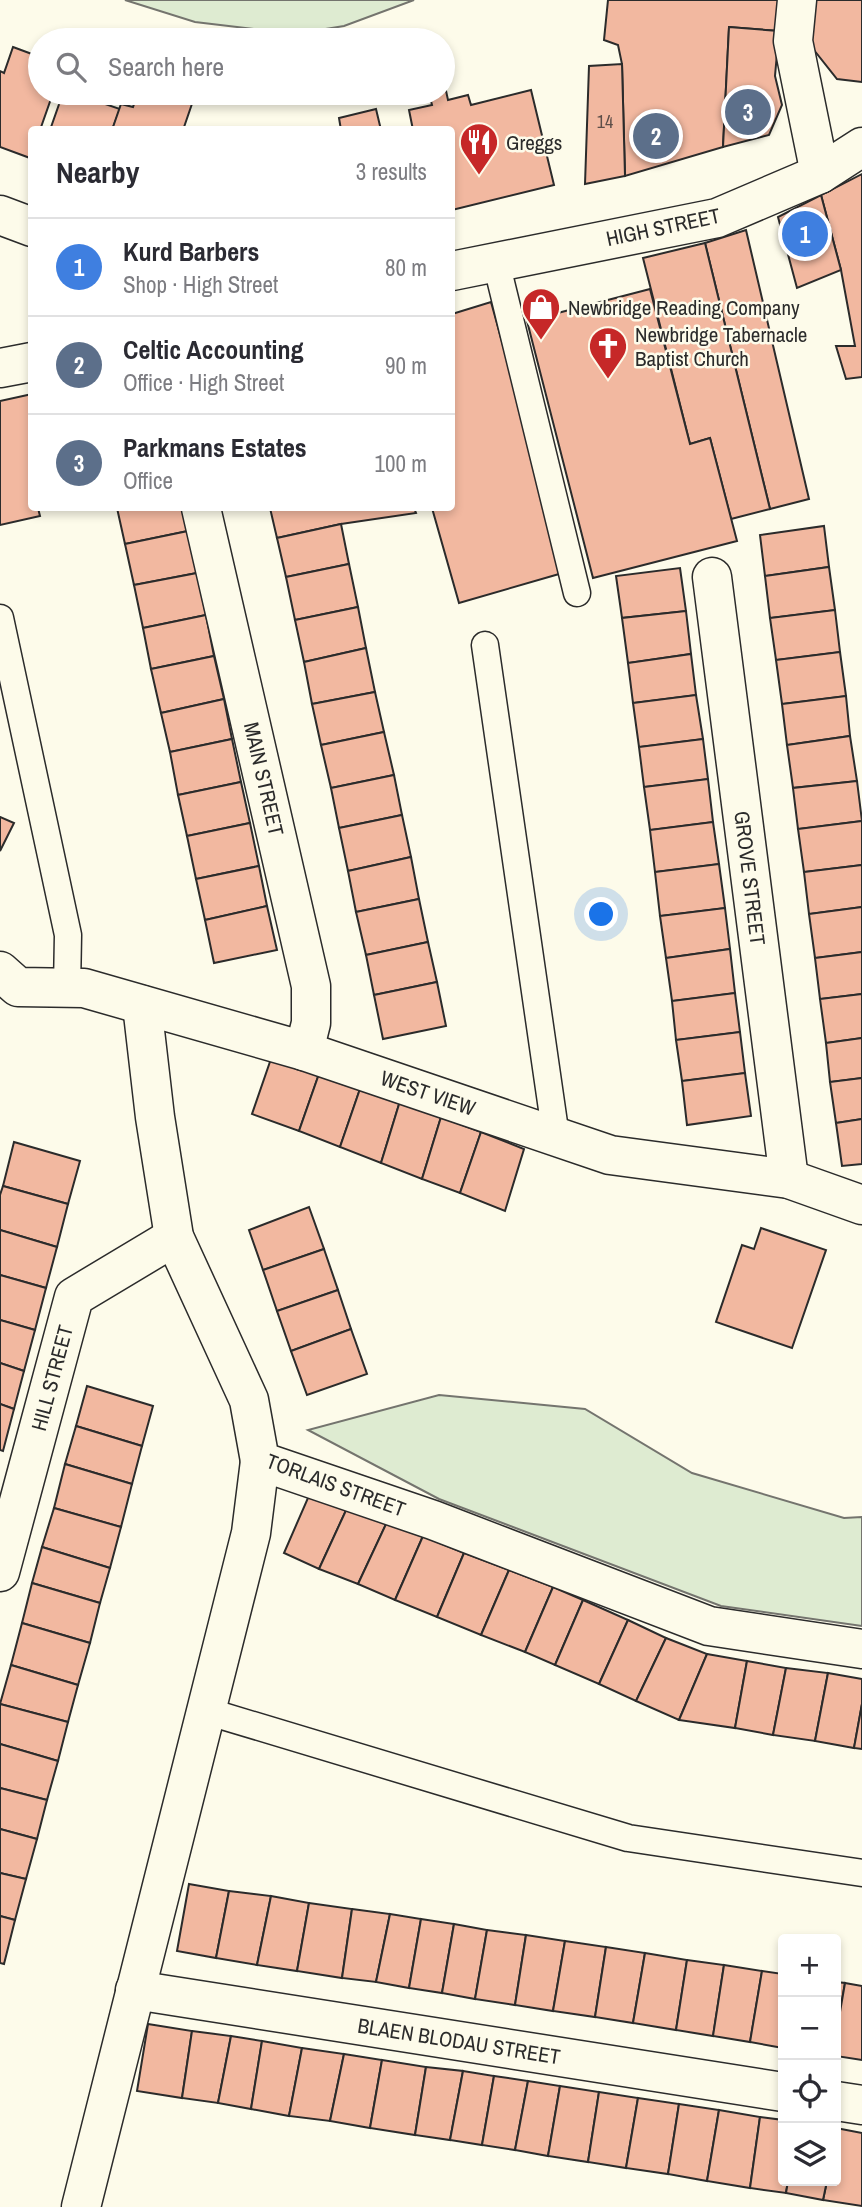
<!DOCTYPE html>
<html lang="en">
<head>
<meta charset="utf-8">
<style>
  body { margin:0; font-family:"Archivo Narrow",sans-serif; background:#f7f7f7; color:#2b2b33 }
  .controls { position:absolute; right:21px; bottom:21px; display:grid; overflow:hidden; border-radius:7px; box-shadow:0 4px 10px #0003 }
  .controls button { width:63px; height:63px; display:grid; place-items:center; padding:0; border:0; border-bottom:2px solid #e1e1e2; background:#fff; color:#2b2b33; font:35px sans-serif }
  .you { position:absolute; left:602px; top:915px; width:24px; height:24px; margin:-18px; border:5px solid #fff; border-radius:50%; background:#1a73e8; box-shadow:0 0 0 10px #1a73e833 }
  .badge { display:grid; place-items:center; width:46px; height:46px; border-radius:50%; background:#c62828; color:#fff; font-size:23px; font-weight:700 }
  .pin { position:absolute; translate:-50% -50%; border:4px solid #fff; box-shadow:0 2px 7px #0006 }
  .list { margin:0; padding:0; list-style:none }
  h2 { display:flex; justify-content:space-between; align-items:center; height:91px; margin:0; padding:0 28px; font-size:30px }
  h2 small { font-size:23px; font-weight:400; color:#7c7c81 }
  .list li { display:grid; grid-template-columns:46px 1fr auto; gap:21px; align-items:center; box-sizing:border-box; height:98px; padding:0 28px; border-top:2px solid #e1e1e2 }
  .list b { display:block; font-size:26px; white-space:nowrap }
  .list p { margin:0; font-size:23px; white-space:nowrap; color:#7c7c81 }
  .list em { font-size:23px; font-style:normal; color:#7c7c81 }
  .icon { flex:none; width:38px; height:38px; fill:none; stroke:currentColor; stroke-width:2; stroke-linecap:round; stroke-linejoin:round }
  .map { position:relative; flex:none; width:862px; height:2207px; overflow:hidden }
  .search { position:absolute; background:#fff; box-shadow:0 4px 10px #0003; left:28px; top:28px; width:427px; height:77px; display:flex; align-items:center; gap:18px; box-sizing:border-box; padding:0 24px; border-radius:38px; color:#7c7c81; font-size:26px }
  .panel { position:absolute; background:#fff; box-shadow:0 4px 10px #0003; left:28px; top:126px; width:427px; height:385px; border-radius:7px }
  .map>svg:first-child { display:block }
</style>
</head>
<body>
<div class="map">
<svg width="862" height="2207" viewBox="0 0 862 2207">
  <rect width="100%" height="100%" fill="#fdfbea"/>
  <g fill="#deebd1" stroke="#74746e" stroke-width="2">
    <path d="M125,0h289l-70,26 -49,8 -100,-12z"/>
    <path d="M439,1395l146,14 107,64 152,45 18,-1v109l-141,-20 -282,-107 -131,-69z"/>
  </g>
  <g fill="#f2b8a0" stroke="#2b2b2b" stroke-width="2">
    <path d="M608,0h173l-2,31 -50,-4 -6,120 -98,29 -3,-112 -4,-19 -14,-5z"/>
    <path d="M815,0h47v82l-25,-3 -27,-34z"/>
    <path d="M729,27l50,4 -4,45 7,29 -13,30 -46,12z"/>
    <path d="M13,47l27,10v36h13l-13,37h-8l-2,28 -30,-11v-76l4,2z"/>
    <path d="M622,64l3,112 -40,8 4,-118z"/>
    <path d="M443,77l5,23 20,-5 3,10 60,-15 23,95 -102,25v-80h-39l-4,-20 23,-5 -3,-12h14z"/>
    <path d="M63,93h10l47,16 -8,21h-62z"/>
    <path d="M138,93h41l15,5 -11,32h-71l9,-26 12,3z"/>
    <path d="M376,109l5,21h-40l-2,-12z"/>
    <path d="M862,174v203l-16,2 -10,-33h19l-14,-76 -20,-75z"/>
    <path d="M821,195l20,75 -44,18 -19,-71z"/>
    <path d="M746,230l63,269 -39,10 -65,-266z"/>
    <path d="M705,243l65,266 -39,10 -21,-81 -20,6 -47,-186z"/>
    <path d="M650,289l40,155 20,-6 27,103 -144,37 -66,-257z"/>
    <path d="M491,302l75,270 -107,31 -27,-95h20v-194z"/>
    <path d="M32,394v114h6l2,8 -40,9v-124z"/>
    <path d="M117,508h66l5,23 -63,13z"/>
    <path d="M270,508h144l2,5 -75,11 -64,14z"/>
    <path d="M341,524l8,40 -63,13 -9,-39z"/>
    <path d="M824,526l5,41 -64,9 -5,-41z"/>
    <path d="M188,531l9,42 -63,12 -9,-41z"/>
    <path d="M349,564l9,43 -63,13 -9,-43z"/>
    <path d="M829,567l6,43 -65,8 -5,-42z"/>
    <path d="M680,568l6,43 -64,7 -6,-42z"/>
    <path d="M197,573l9,42 -63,13 -9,-43z"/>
    <path d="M358,607l8,41 -62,14 -9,-42z"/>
    <path d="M835,610l5,42 -64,8 -6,-42z"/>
    <path d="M686,611l5,43 -63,9 -6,-45z"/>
    <path d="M206,615l8,41 -63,13 -8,-41z"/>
    <path d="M366,648l9,44 -63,12 -8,-42z"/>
    <path d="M840,652l6,44 -64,8 -6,-44z"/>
    <path d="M691,654l5,41 -63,8 -5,-40z"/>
    <path d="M214,656l10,43 -63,14 -10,-44z"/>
    <path d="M375,692l9,40 -63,13 -9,-41z"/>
    <path d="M696,695l7,44 -64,8 -6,-44z"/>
    <path d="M846,696l4,40 -63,9 -5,-41z"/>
    <path d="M224,699l8,40 -62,13 -9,-39z"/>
    <path d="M384,732l10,43 -63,13 -10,-43z"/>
    <path d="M850,736l7,45 -64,7 -6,-43z"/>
    <path d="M232,739l9,43 -63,13 -8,-43z"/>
    <path d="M703,739l5,40 -64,8 -5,-40z"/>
    <path d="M394,775l8,40 -63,13 -8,-40z"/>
    <path d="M708,779l5,43 -63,8 -6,-43z"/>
    <path d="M857,781l5,40 -64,8 -5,-41z"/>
    <path d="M241,782l9,41 -63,13 -9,-41z"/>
    <path d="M402,815l9,42 -63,14 -9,-43z"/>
    <path d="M0,817l14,6 -14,28z"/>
    <path d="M862,821v44l-58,7 -6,-43z"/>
    <path d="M713,822l6,42 -64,8 -5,-42z"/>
    <path d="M250,823l9,43 -63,13 -9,-43z"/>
    <path d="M411,857l8,42 -63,13 -8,-41z"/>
    <path d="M719,864l6,44 -65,8 -5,-44z"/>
    <path d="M862,865v42l-53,7 -5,-42z"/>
    <path d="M259,866l8,40 -62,14 -9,-41z"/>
    <path d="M419,899l9,43 -62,13 -10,-43z"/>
    <path d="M267,906l10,44 -63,13 -9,-43z"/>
    <path d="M862,907v45l-47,6 -6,-44z"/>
    <path d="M725,908l5,41 -64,9 -6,-42z"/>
    <path d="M428,942l9,40 -63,13 -8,-40z"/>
    <path d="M730,949l5,44 -63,8 -6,-43z"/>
    <path d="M862,952v42l-42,5 -5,-41z"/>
    <path d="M437,982l9,44 -63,13 -9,-44z"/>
    <path d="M735,993l5,39 -64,8 -4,-39z"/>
    <path d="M862,994v44l-36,5 -6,-44z"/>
    <path d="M740,1032l5,41 -63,8 -6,-41z"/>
    <path d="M862,1038v40l-32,4 -4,-39z"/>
    <path d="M273,1053l47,18 -21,60 -47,-17z"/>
    <path d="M320,1071l41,15 -21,61 -41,-16z"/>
    <path d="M745,1073l6,43 -64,9 -5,-44z"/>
    <path d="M862,1078v41l-26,4 -6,-41z"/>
    <path d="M361,1086l39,15 -19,62 -41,-16z"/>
    <path d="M400,1101l41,16 -19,62 -41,-16z"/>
    <path d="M441,1117l40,15 -21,61 -38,-14z"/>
    <path d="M862,1119v45l-20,2 -6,-43z"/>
    <path d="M481,1132l43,17 -19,62 -45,-18z"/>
    <path d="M14,1142l66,19 -12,43 -65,-18z"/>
    <path d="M3,1186l65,18 -11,43 -57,-17v-35z"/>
    <path d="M309,1207l15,42 -61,21 -14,-40z"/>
    <path d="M761,1228l65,22 -34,98 -76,-26 26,-77 12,4z"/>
    <path d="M0,1230l57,17 -11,41 -46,-13z"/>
    <path d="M324,1249l14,41 -61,21 -14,-41z"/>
    <path d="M0,1275l46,13 -11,42 -35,-10z"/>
    <path d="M338,1290l13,39 -60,22 -14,-40z"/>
    <path d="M0,1320l35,10 -11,41 -24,-8z"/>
    <path d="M351,1329l16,45 -60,21 -16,-44z"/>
    <path d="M0,1363l24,8 -10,38 -14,-5z"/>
    <path d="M87,1386l66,20 -11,40 -66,-20z"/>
    <path d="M0,1404l14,5 -11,42 -3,-1z"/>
    <path d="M76,1426l66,20 -10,38 -67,-20z"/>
    <path d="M65,1464l67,20 -11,43 -67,-19z"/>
    <path d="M311,1491l37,15 -29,63 -35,-16z"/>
    <path d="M348,1506l39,16 -29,62 -39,-15z"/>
    <path d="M54,1508l67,19 -11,41 -68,-21z"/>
    <path d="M387,1522l36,14 -28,64 -37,-16z"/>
    <path d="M423,1536l41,17 -27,64 -42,-17z"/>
    <path d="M42,1547l68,21 -10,35 -68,-20z"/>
    <path d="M464,1553l45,17 -28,65 -44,-18z"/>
    <path d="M509,1570l44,17 -28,65 -44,-17z"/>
    <path d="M32,1583l68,20 -10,40 -68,-20z"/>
    <path d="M553,1587l30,13 -28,65 -30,-13z"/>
    <path d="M583,1600l45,20 -29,64 -44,-19z"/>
    <path d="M628,1620l38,18 -30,63 -37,-17z"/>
    <path d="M22,1623l68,20 -12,42 -67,-20z"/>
    <path d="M666,1638l41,16 -28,66 -43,-19z"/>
    <path d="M707,1654l40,7 -12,67 -56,-8z"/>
    <path d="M747,1661l39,7 -13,67 -38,-7z"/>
    <path d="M11,1665l67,20 -10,37 -68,-18z"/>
    <path d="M786,1668l42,5 -13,68 -42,-6z"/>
    <path d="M828,1673l34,6v25l-8,44 -39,-7z"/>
    <path d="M0,1704l68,18 -10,39 -58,-17z"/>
    <path d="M862,1704v45l-8,-1z"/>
    <path d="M0,1744l58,17 -11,39 -47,-12z"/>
    <path d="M0,1788l47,12 -10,39 -37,-10z"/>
    <path d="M0,1829l37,10 -11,40 -26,-6z"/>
    <path d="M0,1873l26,6 -11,41 -15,-4z"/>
    <path d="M189,1884l40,7 -13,67 -39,-7z"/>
    <path d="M229,1891l42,5 -14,69 -41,-7z"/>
    <path d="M271,1896l38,7 -12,68 -40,-6z"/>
    <path d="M309,1903l43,6 -10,69 -45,-7z"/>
    <path d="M352,1909l38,5 -14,68 -34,-4z"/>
    <path d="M390,1914l31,5 -12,69 -33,-6z"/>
    <path d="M0,1916l15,4 -11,44 -4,-1z"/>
    <path d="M421,1919l33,5 -12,69 -33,-5z"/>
    <path d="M454,1924l33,6 -12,69 -33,-6z"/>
    <path d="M487,1930l39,5 -11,70 -40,-6z"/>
    <path d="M526,1935l39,6 -12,70 -38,-6z"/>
    <path d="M565,1941l41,6 -11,70 -42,-6z"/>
    <path d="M606,1947l39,6 -12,70 -38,-6z"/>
    <path d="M645,1953l42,7 -11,70 -43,-7z"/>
    <path d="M687,1960l37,5 -11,71 -37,-6z"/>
    <path d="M724,1965l38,6 -12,71 -37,-6z"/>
    <path d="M762,1971l21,3v74l-33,-6z"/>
    <path d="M836,1982l9,1 -9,52z"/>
    <path d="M845,1983l17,3v74l-26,-4v-21z"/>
    <path d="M148,2024l44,7 -10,67 -45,-7z"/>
    <path d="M192,2031l39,5 -13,67 -36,-5z"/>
    <path d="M231,2036l31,5 -11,68 -33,-6z"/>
    <path d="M262,2041l40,7 -13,68 -38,-7z"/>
    <path d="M302,2048l42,6 -14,67 -41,-5z"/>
    <path d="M344,2054l38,6 -12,68 -40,-7z"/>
    <path d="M382,2060l44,7 -11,68 -45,-7z"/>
    <path d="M426,2067l37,4 -13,69 -35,-5z"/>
    <path d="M463,2071l31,5 -12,69 -32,-5z"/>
    <path d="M494,2076l34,5 -13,69 -33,-5z"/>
    <path d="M528,2081l32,5 -12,70 -33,-6z"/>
    <path d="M560,2086l39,6 -11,70 -40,-6z"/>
    <path d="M599,2092l39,6 -12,70 -38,-6z"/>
    <path d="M638,2098l41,6 -11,70 -42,-6z"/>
    <path d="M679,2104l40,6 -12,71 -39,-7z"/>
    <path d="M719,2110l41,7 -10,71 -43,-7z"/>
    <path d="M760,2117l23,3v61h5l-2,12 -36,-5z"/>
    <path d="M836,2128l26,5v73l-39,-6 4,-19h9z"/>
    <path d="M788,2181h39l-4,19 -37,-7z"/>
  </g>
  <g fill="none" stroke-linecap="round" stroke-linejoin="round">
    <g stroke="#2b2b2b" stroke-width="29">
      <g id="lane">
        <path d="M496,262l81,331"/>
        <path d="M0,618l68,317 -1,53"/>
        <path d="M485,645l71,492"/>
        <path d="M206,1711l422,127 234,35"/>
      </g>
    </g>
    <g stroke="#2b2b2b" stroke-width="41">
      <g id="street">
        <path d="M797,0l-4,41 27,133"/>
        <path d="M0,215l32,12"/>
        <path d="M201,508l110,478v37l-7,28"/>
        <path d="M712,577l77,602"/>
        <path d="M0,971l18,16 66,1 220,63 306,104 179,24 73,26"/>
        <path d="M142,1005l13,112 19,120 75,163 11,61 173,59 276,106 153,23"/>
        <path d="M0,1572l74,-275 100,-60"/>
        <path d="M135,1990l648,102"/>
        <path d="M836,2101l26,4"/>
        <path d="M81,2207l170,-674 9,-72"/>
      </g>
    </g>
    <g stroke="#2b2b2b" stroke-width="41">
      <g id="secondary">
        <path d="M452,271l265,-53 103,-44 42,-27"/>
        <path d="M0,368l32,-6"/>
      </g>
    </g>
    <use href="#lane" stroke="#fdfbea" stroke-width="26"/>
    <use href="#street" stroke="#fdfbea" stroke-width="38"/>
    <use href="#secondary" stroke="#fdfbea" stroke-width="38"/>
  </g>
  <defs>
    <g id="restaurant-pin" transform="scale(2.0125)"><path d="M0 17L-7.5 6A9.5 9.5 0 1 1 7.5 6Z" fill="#c62828" stroke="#fdfbea"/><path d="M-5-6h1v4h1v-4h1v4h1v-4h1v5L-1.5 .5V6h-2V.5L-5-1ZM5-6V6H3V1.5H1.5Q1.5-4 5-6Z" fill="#fff"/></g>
    <g id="shop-pin" transform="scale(2.0125)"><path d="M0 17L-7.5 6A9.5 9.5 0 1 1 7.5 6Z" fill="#c62828" stroke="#fdfbea"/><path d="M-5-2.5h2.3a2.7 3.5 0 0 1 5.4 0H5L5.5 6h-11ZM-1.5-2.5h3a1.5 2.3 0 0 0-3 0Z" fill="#fff"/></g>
    <g id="church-pin" transform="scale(2.0125)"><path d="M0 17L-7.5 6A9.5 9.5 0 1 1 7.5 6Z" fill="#c62828" stroke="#fdfbea"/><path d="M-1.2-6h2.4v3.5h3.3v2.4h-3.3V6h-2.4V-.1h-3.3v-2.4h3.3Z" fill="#fff"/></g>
  </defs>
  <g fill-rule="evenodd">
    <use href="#restaurant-pin" x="479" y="142"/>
    <use href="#shop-pin" x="541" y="307"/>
    <use href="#church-pin" x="608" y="346"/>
  </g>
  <g text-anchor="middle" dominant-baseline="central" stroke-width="5" stroke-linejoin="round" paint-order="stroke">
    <g font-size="18" fill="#5d4e48">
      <text x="605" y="121">14</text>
    </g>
    <g font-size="21" fill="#2b2b2b" stroke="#fdfbea" text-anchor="start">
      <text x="506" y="142">Greggs</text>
      <text x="568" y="307">Newbridge Reading Company</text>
      <text x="635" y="334">Newbridge Tabernacle<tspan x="635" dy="24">Baptist Church</tspan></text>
    </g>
    <g font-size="21" fill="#2b2b2b" stroke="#fdfbea">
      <text transform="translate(663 227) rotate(-12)">HIGH STREET</text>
      <text transform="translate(264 779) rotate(77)">MAIN STREET</text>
      <text transform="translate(750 878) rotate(83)">GROVE STREET</text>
      <text transform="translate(428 1093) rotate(19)">WEST VIEW</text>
      <text transform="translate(52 1378) rotate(-75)">HILL STREET</text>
      <text transform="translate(336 1485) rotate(20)">TORLAIS STREET</text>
      <text transform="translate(459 2041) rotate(9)">BLAEN BLODAU STREET</text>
    </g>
  </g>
</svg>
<div class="controls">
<button>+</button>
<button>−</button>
<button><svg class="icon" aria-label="locate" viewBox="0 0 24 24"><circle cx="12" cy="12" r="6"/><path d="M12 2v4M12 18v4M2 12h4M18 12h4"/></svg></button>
<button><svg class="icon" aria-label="layers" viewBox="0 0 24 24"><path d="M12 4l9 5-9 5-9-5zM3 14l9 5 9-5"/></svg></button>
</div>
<div class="you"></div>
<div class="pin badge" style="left:805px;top:234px;background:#3f7fe0">1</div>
<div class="pin badge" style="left:656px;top:136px;background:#5c6f8a">2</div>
<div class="pin badge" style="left:748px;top:112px;background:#5c6f8a">3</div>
<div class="search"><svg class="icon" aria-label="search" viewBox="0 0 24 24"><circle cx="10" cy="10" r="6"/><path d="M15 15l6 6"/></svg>Search here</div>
<section class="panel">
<h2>Nearby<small>3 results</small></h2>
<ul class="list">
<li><span class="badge" style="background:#3f7fe0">1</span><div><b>Kurd Barbers</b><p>Shop · High Street</p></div><em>80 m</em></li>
<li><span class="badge" style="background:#5c6f8a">2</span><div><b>Celtic Accounting</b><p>Office · High Street</p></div><em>90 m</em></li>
<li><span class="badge" style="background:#5c6f8a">3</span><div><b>Parkmans Estates</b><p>Office</p></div><em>100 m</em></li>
</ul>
</section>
</div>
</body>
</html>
